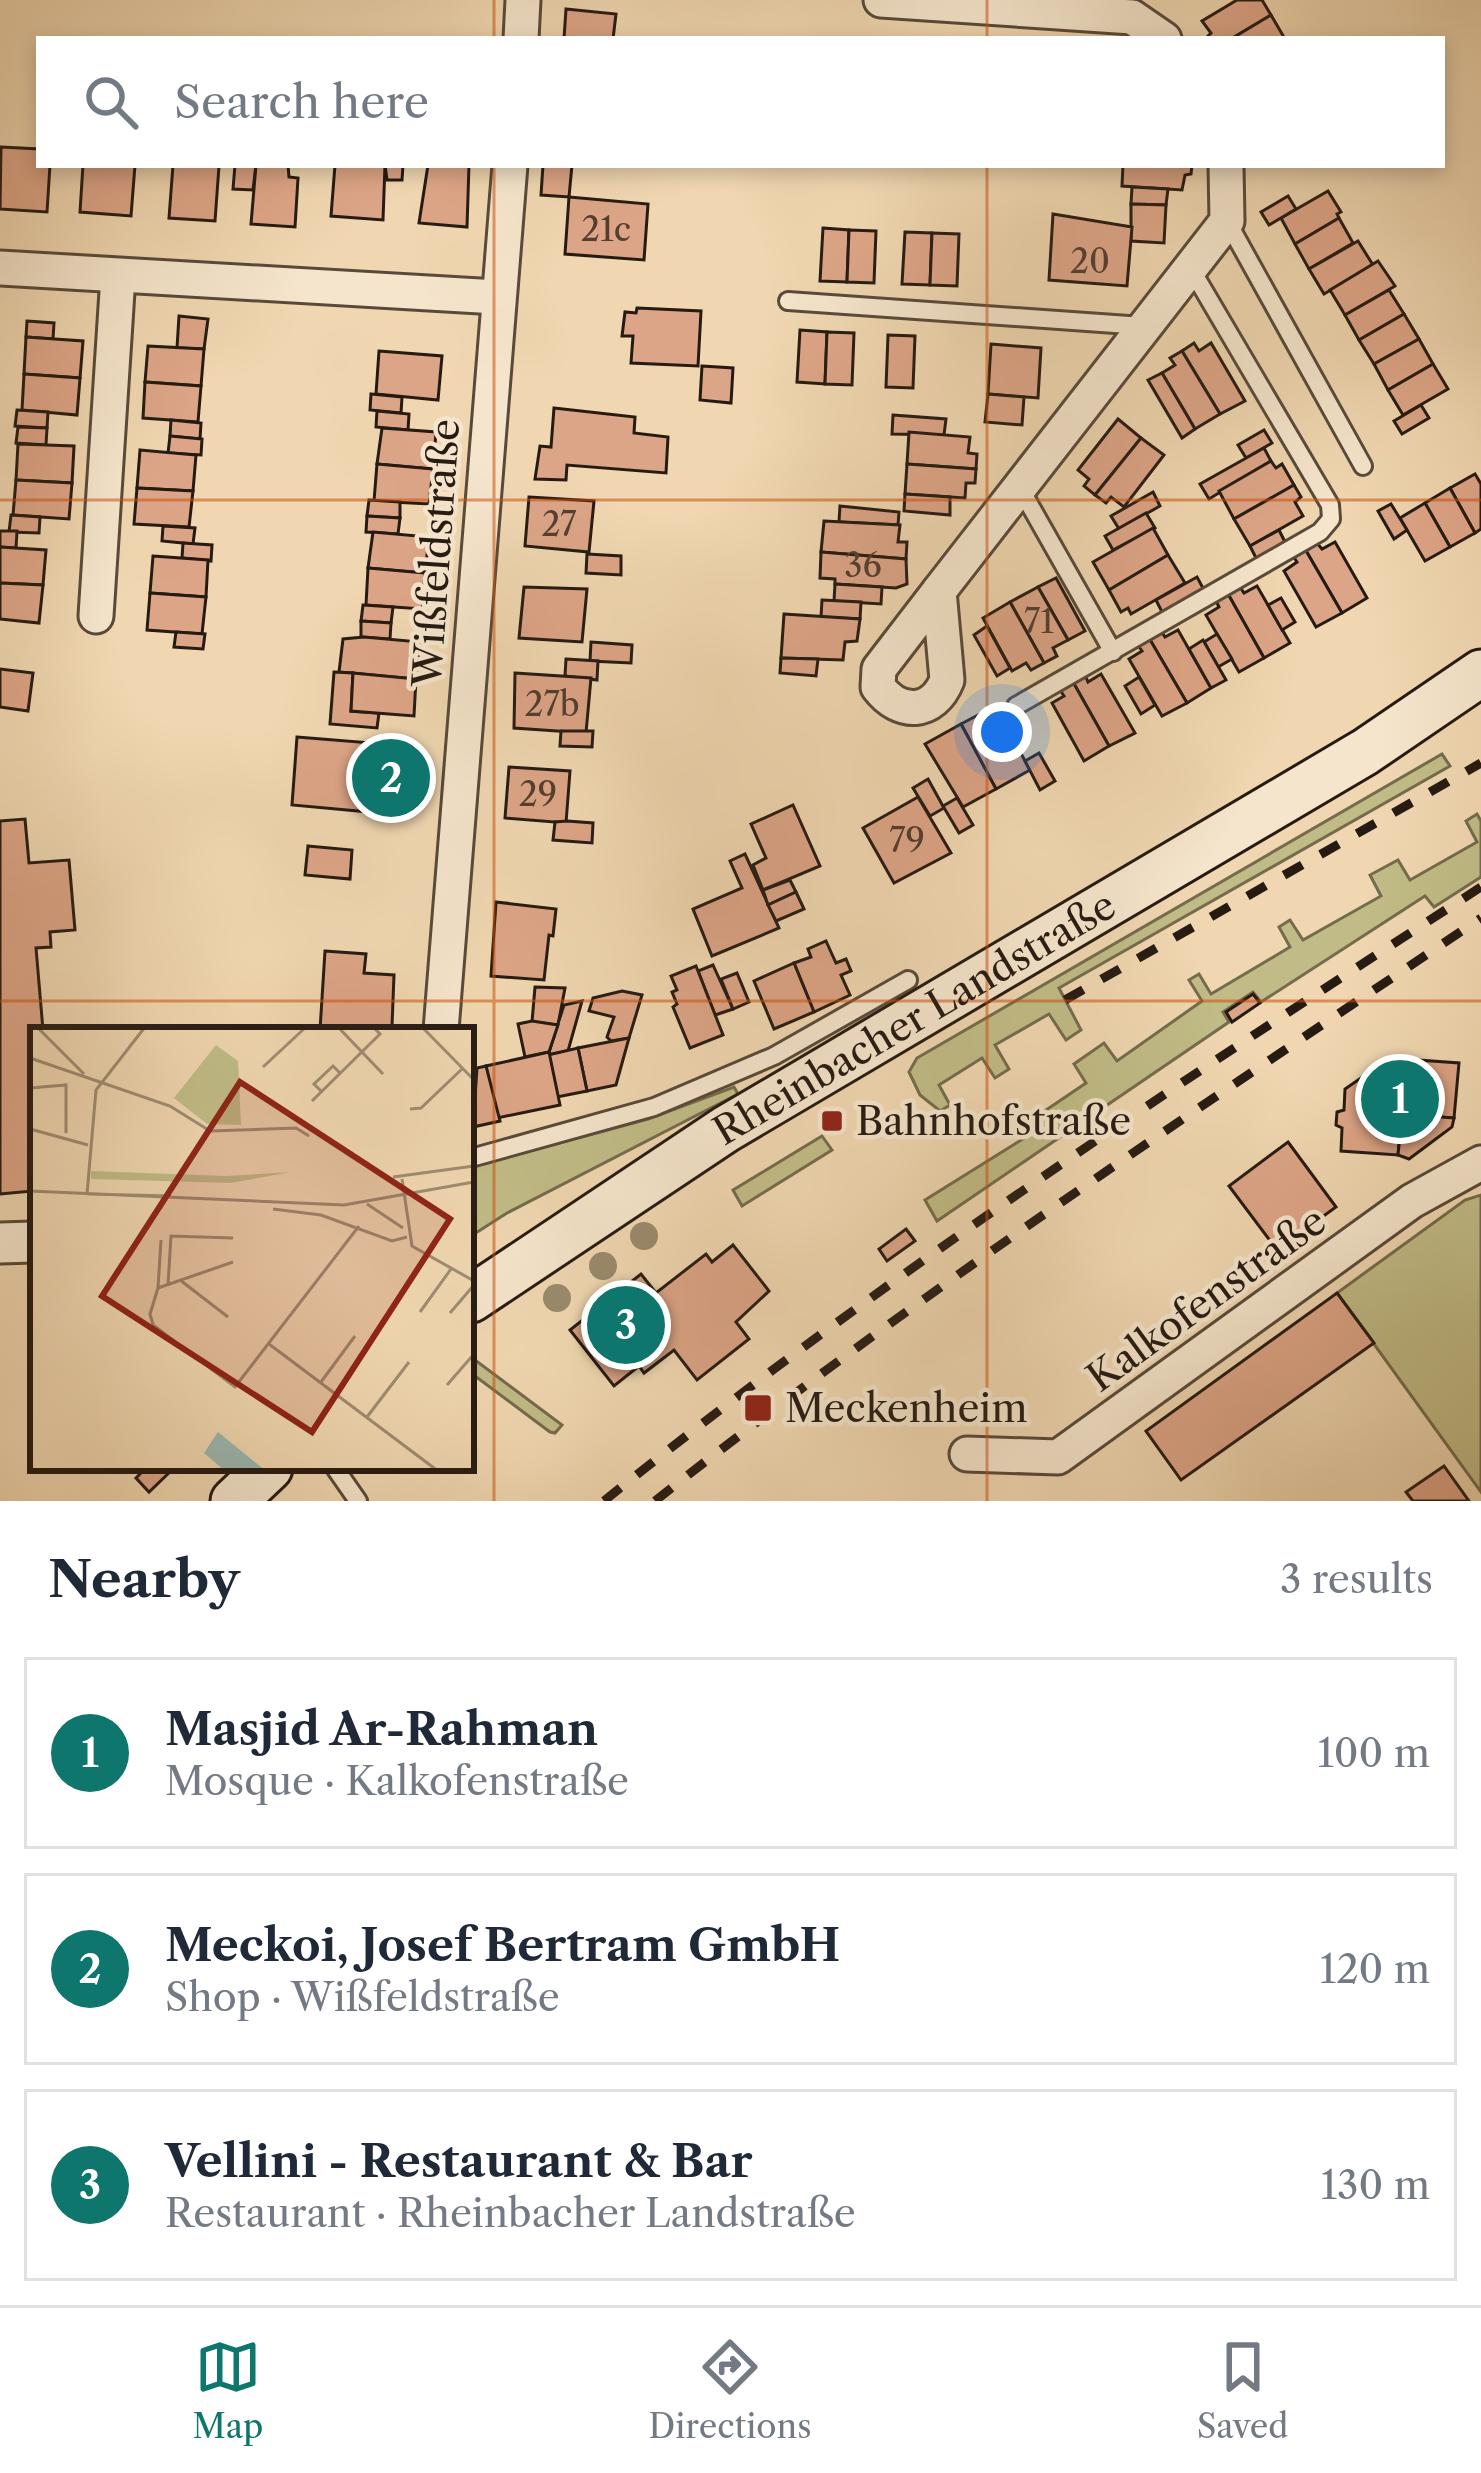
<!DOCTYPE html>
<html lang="en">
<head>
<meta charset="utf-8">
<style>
  body { margin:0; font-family:"Libre Caslon Text",serif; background:#f2f2f3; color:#1f2937 }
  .you { position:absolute; left:1002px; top:732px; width:42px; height:42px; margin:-30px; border:9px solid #fff; border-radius:50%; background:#1a73e8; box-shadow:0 0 0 18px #1a73e833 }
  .badge { display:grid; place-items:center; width:78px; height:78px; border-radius:50%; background:#0f766e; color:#fff; font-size:39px; font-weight:700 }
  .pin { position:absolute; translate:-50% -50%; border:6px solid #fff; box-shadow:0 3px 12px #0006 }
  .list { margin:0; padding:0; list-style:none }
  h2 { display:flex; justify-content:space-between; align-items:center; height:156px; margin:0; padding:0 48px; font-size:51px }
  h2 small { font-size:39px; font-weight:400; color:#747a83 }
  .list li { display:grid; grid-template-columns:78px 1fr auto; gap:36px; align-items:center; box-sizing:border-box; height:192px; margin:0 24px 24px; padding:0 24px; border:3px solid #e0e1e3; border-radius:0px }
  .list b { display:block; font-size:45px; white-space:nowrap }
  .list p { margin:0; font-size:39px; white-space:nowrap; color:#747a83 }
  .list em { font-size:39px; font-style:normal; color:#747a83 }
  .icon { flex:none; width:66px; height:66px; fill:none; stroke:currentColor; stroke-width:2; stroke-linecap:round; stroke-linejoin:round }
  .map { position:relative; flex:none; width:1481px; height:1501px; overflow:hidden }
  .search { position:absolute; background:#fff; box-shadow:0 6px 18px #0003; left:36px; right:36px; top:36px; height:132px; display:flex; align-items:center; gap:30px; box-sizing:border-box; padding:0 42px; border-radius:0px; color:#747a83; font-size:45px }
  .sheet { height:804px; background:#fff }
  nav { display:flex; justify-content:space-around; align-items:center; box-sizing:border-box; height:168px; border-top:3px solid #e0e1e3; background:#fff; font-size:33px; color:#747a83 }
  nav a { display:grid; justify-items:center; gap:6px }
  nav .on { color:#0f766e }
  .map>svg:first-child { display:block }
</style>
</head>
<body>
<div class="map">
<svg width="1481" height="1501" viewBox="0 0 1481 1501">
  <rect width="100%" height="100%" fill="#f0d7b1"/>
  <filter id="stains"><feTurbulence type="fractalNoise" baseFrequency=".00167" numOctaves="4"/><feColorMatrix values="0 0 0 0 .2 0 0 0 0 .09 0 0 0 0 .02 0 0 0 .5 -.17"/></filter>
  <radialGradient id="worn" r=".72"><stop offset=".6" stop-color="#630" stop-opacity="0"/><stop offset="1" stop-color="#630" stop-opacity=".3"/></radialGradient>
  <g fill="#c1bc87" stroke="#746c4d" stroke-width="3">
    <path d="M1442,754l8,12 -391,222 22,42 -15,10 -17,-26 -54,31 14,24 -14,9 -13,-20 -43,27 11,20 -10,6 -20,-16 -11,-23 8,-14z"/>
    <path d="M1477,814l4,7v56l-47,30 -9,-11 -164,106 -8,-10 -30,20 6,10 -292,199 -12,-21 101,-63 -5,-10 65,-44 -12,-19 30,-21 13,18 85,-60 -13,-21 10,-6 12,20 79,-47 -11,-20 11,-7 13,20 78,-44 -11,-21 28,-15 12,20 67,-38 -11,-21z"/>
    <path d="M734,1087l4,7 -231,119 -36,23v-69l177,-48z"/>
    <path d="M822,1136l10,14 -90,56 -9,-16z"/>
    <path d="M1481,1195v297l-144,-199 128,-93z"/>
    <path d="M471,1357l91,68 -7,8 -5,-1 -79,-59z"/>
  </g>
  <g fill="#dda587" stroke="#261b13" stroke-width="3">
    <path d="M1262,0l9,15 -40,24h-26l6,-6 -9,-12 35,-21z"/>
    <path d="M566,9l50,5 -3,25h-49z"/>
    <path d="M1271,15l14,24h-54z"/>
    <path d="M1,147l38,2v16h11l-3,47 -47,-3z"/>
    <path d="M83,165h52l-4,51 -51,-4z"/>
    <path d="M173,165l46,1 -4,55 -46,-3z"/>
    <path d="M235,165h21l-3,25 -20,-1z"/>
    <path d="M256,165h32l1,12 9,1 -3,49 -44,-3z"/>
    <path d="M335,165h50l-2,55 -52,-4z"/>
    <path d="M385,165h18l-1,15h-15z"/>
    <path d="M428,165h41l-2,62 -48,-4z"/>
    <path d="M543,165h29l-3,32 -28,-2z"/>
    <path d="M1123,165h69l-1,9 -6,1 -3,15 -60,-4z"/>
    <path d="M1132,187l36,2 -2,16 -35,-1z"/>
    <path d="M1328,191l13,21 -4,2 2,4 -44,26 -14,-26z"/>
    <path d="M1288,196l8,13 -27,16 -8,-13z"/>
    <path d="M569,197l79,7 -4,56 -79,-6z"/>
    <path d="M1131,204l35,1 -2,38 -33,-2z"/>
    <path d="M1053,214l79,13 -5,59 -78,-6z"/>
    <path d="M1339,218l14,25 -44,26 -14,-25z"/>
    <path d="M823,228l26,2 -2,52 -27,-1z"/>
    <path d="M849,230l27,1 -2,52 -27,-1z"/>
    <path d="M905,232l27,1 -2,52 -28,-1z"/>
    <path d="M932,233l27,1 -2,52 -27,-1z"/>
    <path d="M1358,241l15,24 -49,29 -15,-25z"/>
    <path d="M1378,261l17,25 -50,29 -15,-25z"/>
    <path d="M1389,290l15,24 -45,26 -14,-25z"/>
    <path d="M637,308l64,3 -3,55 -67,-3 2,-27h-11l3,-24 11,1z"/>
    <path d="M1404,314l15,25 -45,25 -15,-24z"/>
    <path d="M179,316l29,3 -4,30 -27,-1z"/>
    <path d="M27,321l27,2 -1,16 -27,-2z"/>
    <path d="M800,330l27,2 -2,52 -28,-2z"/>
    <path d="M827,332l27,1 -2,52 -27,-1z"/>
    <path d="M888,335l27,1 -2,52 -27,-1z"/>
    <path d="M26,337l57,4 -3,37 -56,-4z"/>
    <path d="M1419,339l14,25 -45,26 -14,-26z"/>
    <path d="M1194,343l5,8 12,-8 34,58 -25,13 -38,-63z"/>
    <path d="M991,344l50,4 -3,50 -50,-4z"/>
    <path d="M148,346l56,3 -3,37 -56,-4z"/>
    <path d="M379,351l63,5 -4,44 -62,-6z"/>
    <path d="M1182,351l38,63 -25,15 -33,-56 13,-8 -5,-7z"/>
    <path d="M1433,364l15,25 -45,26 -15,-25z"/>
    <path d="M702,366l31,2 -2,35 -31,-3z"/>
    <path d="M1162,373l33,56 -13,9 -34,-58z"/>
    <path d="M24,374l56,4 -3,37 -55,-5z"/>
    <path d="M145,382l56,4 -3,36 -55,-4z"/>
    <path d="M371,394l31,3 -1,16 -31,-3z"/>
    <path d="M988,394l36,3 -2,28 -37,-3z"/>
    <path d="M1421,405l8,13 -27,16 -8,-13z"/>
    <path d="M554,408l81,9 -1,16 34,4 -2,36 -99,-8 -1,15 -31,-1 5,-33 11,1z"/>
    <path d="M17,410l31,2 -1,16 -32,-2z"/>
    <path d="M377,411l32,3 -1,16 -32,-3z"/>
    <path d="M893,415l53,4 -2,16 -52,-1z"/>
    <path d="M1118,419l23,19 -46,57 -11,-9 5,-7 -11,-9z"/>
    <path d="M171,420l30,3 -1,16 -30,-3z"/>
    <path d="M18,427l29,1 -1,17 -30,-2z"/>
    <path d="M382,428l54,4 -3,37 -56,-5z"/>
    <path d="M1264,430l8,13 -26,15 -8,-13z"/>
    <path d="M909,432l61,5 -2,16 9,1 -1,15 -69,-5z"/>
    <path d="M170,436l32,3 -1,16 -33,-2z"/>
    <path d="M1141,438l23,17 -40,52 -13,-10 -5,6 -11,-8z"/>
    <path d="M18,444l56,2 -2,37 -56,-3z"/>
    <path d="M1264,448l7,13 -62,38 -9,-15z"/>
    <path d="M140,450l56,5 -3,36 -56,-3z"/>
    <path d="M1271,461l5,7 6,-4 12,21 -60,34 -15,-28z"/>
    <path d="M377,464l56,5 -4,35 -55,-3z"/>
    <path d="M907,464l69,5 -1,14h-9l-1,15 -60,-4z"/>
    <path d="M1475,474l6,10v45l-6,4 -25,-45z"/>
    <path d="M16,480l56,3 -3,36 -56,-4z"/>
    <path d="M1294,485l7,12 -6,5 8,14 -53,30 -16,-27z"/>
    <path d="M137,488l56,3 -4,36 -55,-3z"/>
    <path d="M1450,488l25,45 -25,14 -25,-44z"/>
    <path d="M1153,492l7,14 -41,23 -8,-13z"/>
    <path d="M905,494l45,3v18l-46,-4z"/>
    <path d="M529,497l65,4 -5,51 -64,-6z"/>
    <path d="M369,500l31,2v16l-33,-2z"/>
    <path d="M1425,503l25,44 -25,14 -25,-43z"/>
    <path d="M1391,504l16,26 -13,9 -16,-28z"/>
    <path d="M840,506l59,6 -1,13 -59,-3z"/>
    <path d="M1146,513l9,15 -42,22 -8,-14z"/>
    <path d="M11,515l29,2 -1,16 -30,-1z"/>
    <path d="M367,516l33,2 -2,16 -32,-2z"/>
    <path d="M824,521l76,4 -2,17h9l-1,17 -85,-7z"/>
    <path d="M163,526l32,2 -2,16 -31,-3z"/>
    <path d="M1153,528l15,27 -59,35 -16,-28z"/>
    <path d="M1279,530l7,14 -29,16 -7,-14z"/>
    <path d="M0,531h17l-1,17 -16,-1z"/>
    <path d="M373,532l56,5 -4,36 -57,-5z"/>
    <path d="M1335,542l32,56 -25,15 -37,-64 12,-6 5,6z"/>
    <path d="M183,543l29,2 -1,16 -29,-3z"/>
    <path d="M0,547l46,3 -3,35 -43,-2z"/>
    <path d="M1305,549l37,64 -26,14 -32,-56 13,-9 -4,-6z"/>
    <path d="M821,552l85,7 1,25 -11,4 -61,-4v-5l-15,-1z"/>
    <path d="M587,554l34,2v19l-35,-2z"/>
    <path d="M1168,555l17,28 -54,31 -3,-6 -7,4 -12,-22z"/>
    <path d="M153,556l55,4 -2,37 -56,-4z"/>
    <path d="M368,568l57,5 -3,36 -56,-4z"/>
    <path d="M1197,577l7,13 -41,24 -7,-14z"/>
    <path d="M1056,578l29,53 -17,9 -30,-53z"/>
    <path d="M0,583l43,2 -4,38 -39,-4z"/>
    <path d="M835,584l47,3 -1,17 -47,-3z"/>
    <path d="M1257,586l33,57 -26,15 -36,-64 12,-7 4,6z"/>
    <path d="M524,587l63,2 -5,53 -63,-4z"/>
    <path d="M1038,587l30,53 -15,8 4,8 -13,7 -34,-61z"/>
    <path d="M150,593l56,4 -4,37 -55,-4z"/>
    <path d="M1228,594l36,64 -25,14 -33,-57 13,-8 -3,-6z"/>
    <path d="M1281,598l14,24 -13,8 -14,-25z"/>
    <path d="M822,600l39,2 -1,17 -39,-2z"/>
    <path d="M1010,602l34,61 -13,7 -5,-7 -14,8 -29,-53z"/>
    <path d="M363,605l30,2 -2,16 -30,-2z"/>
    <path d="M784,614l76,5 -3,22 -12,1 -2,18 -62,-2z"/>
    <path d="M361,621l30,2 -1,16 -29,-2z"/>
    <path d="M987,626l23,42 -13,8 -23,-41z"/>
    <path d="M1178,630l33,58 -24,15 -38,-65 12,-7 4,6z"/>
    <path d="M176,632l29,2 -2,15 -29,-2z"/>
    <path d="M1217,634l15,25 -14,8 -14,-25z"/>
    <path d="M364,637l56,5 -4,37 -77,-7 4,-33z"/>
    <path d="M1149,638l38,65 -25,13 -33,-57 13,-8 -5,-7z"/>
    <path d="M1203,640l23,40 -15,8 -22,-39z"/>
    <path d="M591,642l41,3 -1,18 -41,-2z"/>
    <path d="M781,658l37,1 -2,17 -36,-3z"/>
    <path d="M566,659l32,2 -1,19 -32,-4z"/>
    <path d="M0,669l33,4 -5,38 -28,-4z"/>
    <path d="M334,672l19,1 -2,38 28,2 -2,15 -47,-4z"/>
    <path d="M353,673l63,6 -2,37 -63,-5z"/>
    <path d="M515,673l76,5 -5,55 -72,-5z"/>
    <path d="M1101,674l34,59 -26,13 -36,-64 12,-7 3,7z"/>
    <path d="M1139,677l16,28 -14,9 -16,-28z"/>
    <path d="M1073,682l36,64 -25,15 -32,-58 12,-7 -4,-6z"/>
    <path d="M995,706l35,64 -34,19 -35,-65z"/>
    <path d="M961,724l35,65 -33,18 -38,-63z"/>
    <path d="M561,731h32l-1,16 -32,-1z"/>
    <path d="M297,737l112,9 -7,69 -110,-10z"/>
    <path d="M1039,753l16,28 -15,9 -15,-29z"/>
    <path d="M509,767l61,4 -4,52 -61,-5z"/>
    <path d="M928,779l16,29 -14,8 -17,-28z"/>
    <path d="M918,797l33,56 -57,30 -31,-55z"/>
    <path d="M957,798l16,27 -14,8 -16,-27z"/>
    <path d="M793,805l27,61 -57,24 -10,-25 13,-7 -15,-34z"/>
    <path d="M25,819l4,44 40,-3 6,70 -25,2 1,15 -15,1 7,82h-10v161l-33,3v-373z"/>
    <path d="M567,821l26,2 -1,20 -39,-3 2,-18z"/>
    <path d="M308,846l44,4 -2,29 -45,-4z"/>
    <path d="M745,854l34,74 -67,28 -19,-47 49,-21 -12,-27z"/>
    <path d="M790,880l6,12 -28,13 -5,-15z"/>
    <path d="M796,892l8,17 -28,12 -8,-16z"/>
    <path d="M496,902l60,7 -3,27 -4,-1 -5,45 -53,-4z"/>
    <path d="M826,941l10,22 10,-4 5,12 -10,4 9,20 -36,17 -20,-49 17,-6 -3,-8z"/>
    <path d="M325,951l41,3 -2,19 30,2 -2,51h7v4h-79z"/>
    <path d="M794,963l20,49 -40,17 -20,-48z"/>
    <path d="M713,965l20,44 -18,6 -17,-44z"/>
    <path d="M696,966l27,69 -33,13 -17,-41 4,-3 -5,-12 5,-2 -6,-14z"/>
    <path d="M737,973l12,29 -16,7 -12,-30z"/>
    <path d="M535,987l30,1 -7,37 -26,-3z"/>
    <path d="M622,991l20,4 -13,43 -18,3 -4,-4 7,-20 -25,-6 4,-13z"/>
    <path d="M1253,994l7,9 -28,19 -6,-10z"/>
    <path d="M582,1001l-14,50 -20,4 16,-50z"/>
    <path d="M532,1021l26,4 -9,27 -24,5 -7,-33z"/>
    <path d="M629,1038l-13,47 -29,6 -9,-43z"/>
    <path d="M578,1048l9,43 -30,6 -9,-42z"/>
    <path d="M549,1052l11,53 -63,13 -11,-52z"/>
    <path d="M1390,1058l69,5 -5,55 -52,-4 -4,41 -57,-4 1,-23 -6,-3 1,-13 7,-2 1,-21z"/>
    <path d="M486,1066l14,55 -27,6 4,-59z"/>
    <path d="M1402,1114l52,4 -2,9 -43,32 -11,-4z"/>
    <path d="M1288,1142l48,65 -59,43 -48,-64z"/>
    <path d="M906,1229l9,12 -28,20 -8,-12z"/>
    <path d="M733,1245l36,46 -33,31 13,17 -52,41 -23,-30 -30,23 -5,-7 -25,20 -44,-56 71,-56 15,19 50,-39 6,8z"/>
    <path d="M1337,1293l37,50 -193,137 -35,-49z"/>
    <path d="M1444,1466l25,35h-56l-7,-9z"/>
    <path d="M146,1468h28l-25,24 -13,-14z"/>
  </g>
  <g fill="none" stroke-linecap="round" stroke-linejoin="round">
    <g stroke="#584a3a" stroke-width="22">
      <g id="service">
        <path d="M1227,221l136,245"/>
        <path d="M788,301l355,25"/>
        <path d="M1019,486l94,166"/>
        <path d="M1016,706l304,-174 11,-13 -1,-14 -140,-238"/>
        <path d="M471,1158l183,-51 120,-51 134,-76"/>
        <path d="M335,1468l23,33"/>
      </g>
    </g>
    <g stroke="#584a3a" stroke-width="39">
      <g id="minor">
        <path d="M881,0l251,17 32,22"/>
        <path d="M521,39l2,-39"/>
        <path d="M0,268l497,29"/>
        <path d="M939,591l288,-370 -1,-56"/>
        <path d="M939,591l8,89c-14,35 -47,36 -69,7l1,-18z"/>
        <path d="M96,616l22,-340"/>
        <path d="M441,1030l69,-865"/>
        <path d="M967,1454l91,3 354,-256 69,-38"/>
      </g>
    </g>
    <g stroke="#584a3a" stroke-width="45">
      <path id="tertiary" d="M0,1243l33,-1"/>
    </g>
    <g stroke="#261b13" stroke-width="51">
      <g id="secondary">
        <path id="s1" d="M471,1299l255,-170 639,-377 116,-79"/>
        <path d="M234,1501l35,-33"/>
      </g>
    </g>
    <use href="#service" stroke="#f5e5cc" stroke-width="16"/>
    <use href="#minor" stroke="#f5e5cc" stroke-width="33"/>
    <use href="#tertiary" stroke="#f5e5cc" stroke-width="39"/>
    <use href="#secondary" stroke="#f5e5cc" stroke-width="45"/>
    <g stroke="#261b13" stroke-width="9" stroke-dasharray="21 21" stroke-linecap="butt">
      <path d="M1065,1000l416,-237"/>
      <path d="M604,1501c278,-224 577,-420 877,-614"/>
      <path d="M655,1501c264,-209 547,-395 826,-583"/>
    </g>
  </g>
  <g fill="#9a8a6d">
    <circle cx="644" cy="1236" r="14"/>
    <circle cx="603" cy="1266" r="14"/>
    <circle cx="557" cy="1298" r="14"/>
  </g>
  <path fill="none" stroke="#cb500d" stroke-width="3" stroke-opacity="0.55" d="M494,0v39M987,0v39M494,165v1336M987,165v1336M0,500h1481M0,1001h1481"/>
  <g fill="#8f2418" stroke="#f5e5cc" stroke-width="4.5">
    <rect x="820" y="1109" width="24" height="24" rx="6"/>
    <rect x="743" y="1393" width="30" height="30" rx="6"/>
  </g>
  <g text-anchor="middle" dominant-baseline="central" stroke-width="9" stroke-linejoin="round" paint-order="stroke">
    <g font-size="33" fill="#543e30">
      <text x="606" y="229">21c</text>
      <text x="1090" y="261">20</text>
      <text x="559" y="524">27</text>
      <text x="863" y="565">36</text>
      <text x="1039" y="621">71</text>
      <text x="552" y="704">27b</text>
      <text x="538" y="794">29</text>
      <text x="907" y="840">79</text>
    </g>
    <g font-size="39" fill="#261b13" stroke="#f5e5cc">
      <text transform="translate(436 553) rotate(-86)">Wißfeldstraße</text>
      <text stroke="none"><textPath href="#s1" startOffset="525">Rheinbacher Landstraße</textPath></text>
      <text transform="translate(1206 1299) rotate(-36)">Kalkofenstraße</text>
    </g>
    <g font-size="39" fill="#261b13" stroke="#f5e5cc" text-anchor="start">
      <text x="856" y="1121">Bahnhofstraße</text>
      <text x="785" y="1408">Meckenheim</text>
    </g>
  </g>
  <g transform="translate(30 1027)">
    <rect width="444" height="444" fill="#f0d7b1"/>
    <path d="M186,18l22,16 3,64 -34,-1 -33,-26zM61,144l135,5 65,-4 -60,11 -140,-4z" fill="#c1bc87"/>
    <path d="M188,405l48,39h-41l-21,-18z" fill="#9bb8b1"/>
    <path fill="none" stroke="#9f8c72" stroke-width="3" d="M7,0l47,47M308,0l45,47M392,0l52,53M0,31l140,48 40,25 86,-3 13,8M233,40l43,-40M0,61l36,-3v48M291,64l-7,-7 19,-18 7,7M282,74l68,-67 -7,-7M380,82l11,-1 42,-40M0,102l58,16M363,150l81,-11M372,152l10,67 62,35M0,164l314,14 130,-23M57,167l9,-104 49,-63M57,167l84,2M337,177l36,24M243,182l48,6 71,26 15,-4M203,235l-75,26 -8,26 3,11 82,62 124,-161M150,253l48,37M138,258l3,-49 62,2M128,261l3,-48M390,285l31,-43M420,286l24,-28M239,317l169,127M291,355l34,-46M417,358l27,-31M337,390l42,-55"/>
    <path fill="#8f2418" fill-opacity="0.15" stroke="#8f2418" stroke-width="6" d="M210,55l210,137 -138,213 -210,-136z"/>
    <rect width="444" height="444" fill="none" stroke="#261b13" stroke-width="6"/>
  </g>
  <rect width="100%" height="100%" filter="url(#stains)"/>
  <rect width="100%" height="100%" fill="url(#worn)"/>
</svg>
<div class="you"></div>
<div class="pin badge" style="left:1400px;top:1099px">1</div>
<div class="pin badge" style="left:391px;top:778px">2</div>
<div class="pin badge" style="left:626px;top:1325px">3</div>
<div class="search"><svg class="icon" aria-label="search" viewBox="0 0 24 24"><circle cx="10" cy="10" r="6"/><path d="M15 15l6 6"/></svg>Search here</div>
</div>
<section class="sheet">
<h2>Nearby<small>3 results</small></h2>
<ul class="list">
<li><span class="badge">1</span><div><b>Masjid Ar-Rahman</b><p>Mosque · Kalkofenstraße</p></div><em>100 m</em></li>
<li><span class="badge">2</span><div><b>Meckoi, Josef Bertram GmbH</b><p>Shop · Wißfeldstraße</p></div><em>120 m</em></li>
<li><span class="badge">3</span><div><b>Vellini - Restaurant &amp; Bar</b><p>Restaurant · Rheinbacher Landstraße</p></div><em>130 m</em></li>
</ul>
</section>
<nav>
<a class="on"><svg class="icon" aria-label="map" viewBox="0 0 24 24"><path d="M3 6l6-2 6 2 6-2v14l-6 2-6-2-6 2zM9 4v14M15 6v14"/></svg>Map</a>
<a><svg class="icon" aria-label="directions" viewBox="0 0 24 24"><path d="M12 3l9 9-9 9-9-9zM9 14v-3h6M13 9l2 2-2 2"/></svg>Directions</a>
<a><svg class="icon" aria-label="saved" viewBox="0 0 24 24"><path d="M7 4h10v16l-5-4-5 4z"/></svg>Saved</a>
</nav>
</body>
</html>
